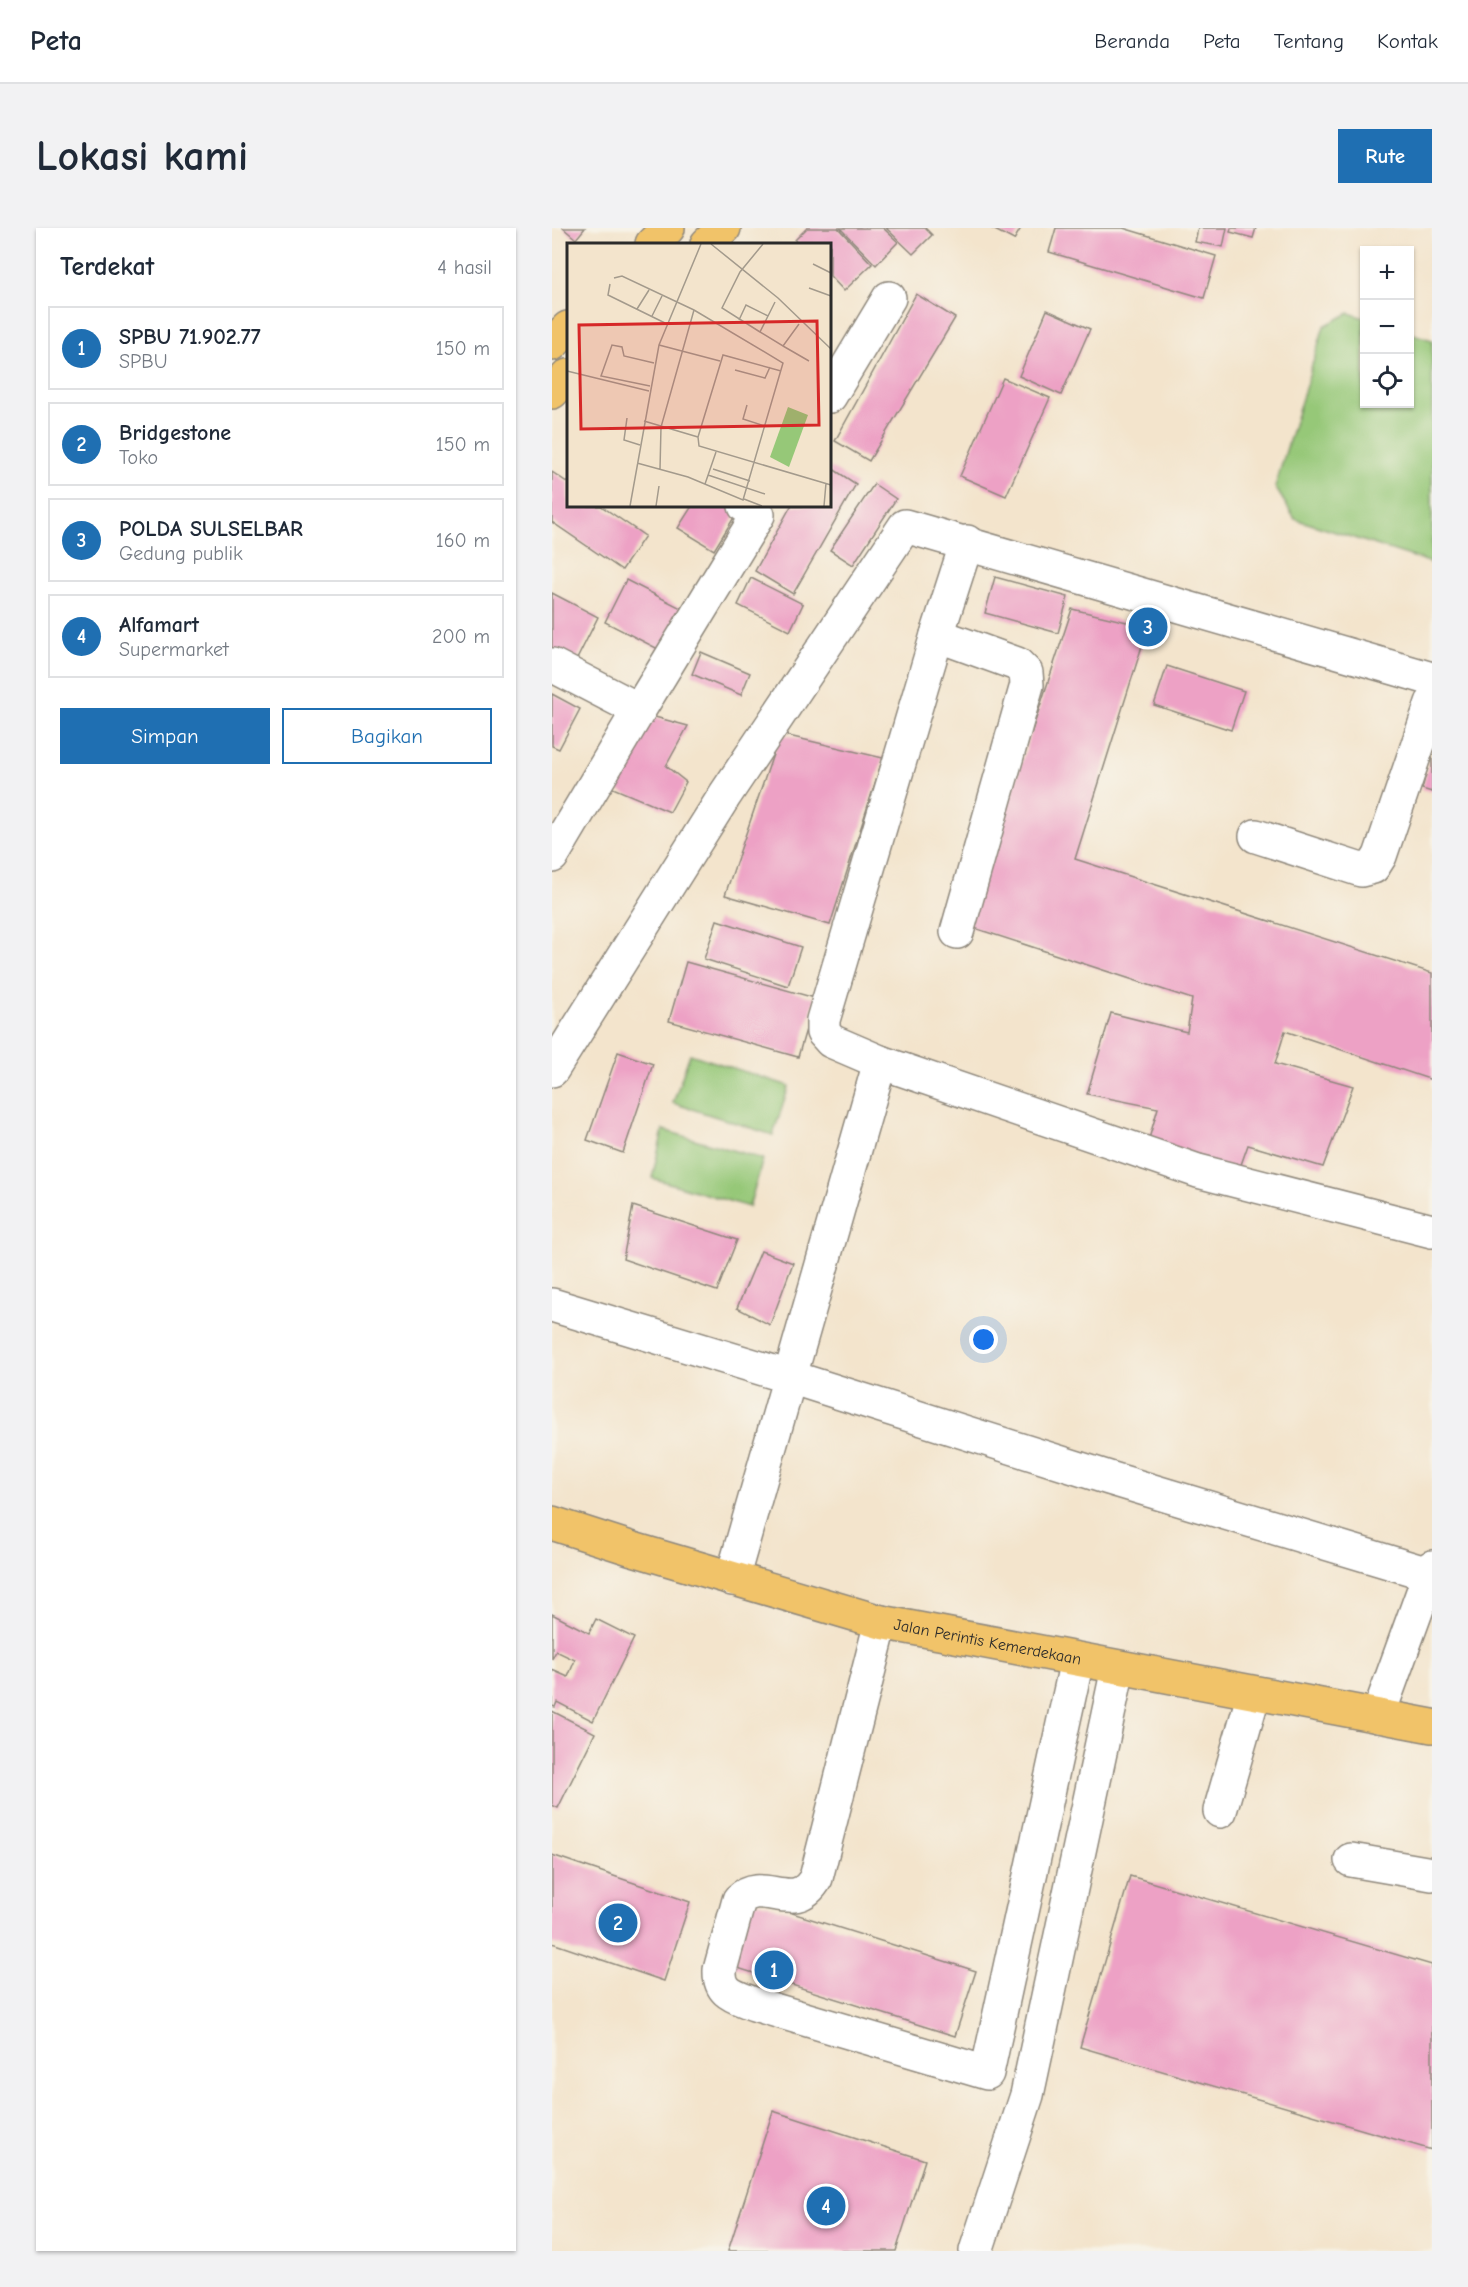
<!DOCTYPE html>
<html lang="id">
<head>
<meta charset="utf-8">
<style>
  body { margin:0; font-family:"Comic Neue",sans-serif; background:#f2f2f3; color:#1f2937 }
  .controls { position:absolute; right:18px; top:18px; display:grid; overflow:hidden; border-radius:0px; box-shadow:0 2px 4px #0004 }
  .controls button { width:54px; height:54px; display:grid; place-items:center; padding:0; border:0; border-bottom:2px solid #e0e1e3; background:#fff; color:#1f2937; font:30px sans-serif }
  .you { position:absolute; left:432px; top:1112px; width:21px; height:21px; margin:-15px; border:4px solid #fff; border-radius:50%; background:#1a73e8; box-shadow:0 0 0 9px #1a73e833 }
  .badge { display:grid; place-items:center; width:39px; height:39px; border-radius:50%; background:#1f6fb2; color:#fff; font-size:20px; font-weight:700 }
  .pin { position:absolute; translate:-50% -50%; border:3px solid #fff; box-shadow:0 2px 6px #0006 }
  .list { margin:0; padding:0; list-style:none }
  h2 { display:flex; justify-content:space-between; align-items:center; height:78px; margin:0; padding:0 24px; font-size:26px }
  h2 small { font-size:20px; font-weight:400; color:#747a83 }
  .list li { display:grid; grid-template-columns:39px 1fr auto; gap:18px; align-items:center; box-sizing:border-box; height:84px; margin:0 12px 12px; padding:0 12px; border:2px solid #e0e1e3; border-radius:0px }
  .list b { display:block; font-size:22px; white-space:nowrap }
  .list p { margin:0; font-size:20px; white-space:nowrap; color:#747a83 }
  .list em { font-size:20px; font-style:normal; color:#747a83 }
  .actions { display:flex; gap:12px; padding:18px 24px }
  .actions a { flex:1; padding:14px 0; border:2px solid #1f6fb2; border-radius:0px; text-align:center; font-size:21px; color:#1f6fb2 }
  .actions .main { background:#1f6fb2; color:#fff }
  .icon { flex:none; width:33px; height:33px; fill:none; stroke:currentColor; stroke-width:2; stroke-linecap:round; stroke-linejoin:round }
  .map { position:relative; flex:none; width:880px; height:2023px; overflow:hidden; border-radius:0px }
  header { display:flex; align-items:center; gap:36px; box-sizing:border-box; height:84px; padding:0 30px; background:#fff; border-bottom:2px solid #e0e1e3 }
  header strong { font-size:28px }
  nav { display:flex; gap:33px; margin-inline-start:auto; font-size:21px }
  .intro { display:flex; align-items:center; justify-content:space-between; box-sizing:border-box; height:144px; padding:0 36px }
  h1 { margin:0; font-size:42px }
  .button { padding:15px 27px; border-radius:0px; background:#1f6fb2; color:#fff; font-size:21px; font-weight:700 }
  main { display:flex; gap:36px; padding:0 36px }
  aside { flex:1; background:#fff; border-radius:0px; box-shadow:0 2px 4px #0004 }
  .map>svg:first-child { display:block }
</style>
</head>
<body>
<header>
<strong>Peta</strong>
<nav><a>Beranda</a><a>Peta</a><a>Tentang</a><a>Kontak</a></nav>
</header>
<div class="intro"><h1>Lokasi kami</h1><a class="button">Rute</a></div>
<main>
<aside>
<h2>Terdekat<small>4 hasil</small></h2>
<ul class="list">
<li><span class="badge">1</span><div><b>SPBU 71.902.77</b><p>SPBU</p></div><em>150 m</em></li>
<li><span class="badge">2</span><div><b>Bridgestone</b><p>Toko</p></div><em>150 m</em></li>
<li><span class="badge">3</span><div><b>POLDA SULSELBAR</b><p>Gedung publik</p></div><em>160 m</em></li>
<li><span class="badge">4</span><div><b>Alfamart</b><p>Supermarket</p></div><em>200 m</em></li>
</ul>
<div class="actions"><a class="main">Simpan</a><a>Bagikan</a></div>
</aside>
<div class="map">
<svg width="880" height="2023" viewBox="0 0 880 2023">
  <rect width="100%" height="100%" fill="#f7f3e8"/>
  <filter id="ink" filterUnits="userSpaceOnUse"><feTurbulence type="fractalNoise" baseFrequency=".0167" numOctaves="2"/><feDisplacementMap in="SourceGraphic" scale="12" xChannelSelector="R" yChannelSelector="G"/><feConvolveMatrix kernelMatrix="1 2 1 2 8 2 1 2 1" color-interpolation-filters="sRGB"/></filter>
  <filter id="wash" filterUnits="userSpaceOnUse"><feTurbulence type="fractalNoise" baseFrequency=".008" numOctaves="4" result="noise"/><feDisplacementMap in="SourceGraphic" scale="24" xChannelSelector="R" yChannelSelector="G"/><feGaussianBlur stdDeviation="1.35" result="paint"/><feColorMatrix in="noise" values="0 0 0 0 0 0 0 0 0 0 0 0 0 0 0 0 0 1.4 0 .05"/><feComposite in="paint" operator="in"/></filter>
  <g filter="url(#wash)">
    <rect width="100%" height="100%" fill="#f3e4cc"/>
    <g fill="#96c878" stroke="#607a52" stroke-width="1.5">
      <path d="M797,85l15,5v86h46v-71l22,7v223l-137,-44 -20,-32 49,-161z"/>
      <path d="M138,826l99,32 -16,49 -100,-32z"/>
      <path d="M111,902l100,29 -14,48 -97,-29z"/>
    </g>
    <g id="blocks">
      <g fill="#eda1c5">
        <path d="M11,0h22l-9,11z"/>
        <path d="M255,0h31l34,36 -28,27 -14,-15v-32h-31l-4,-4z"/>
        <path d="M288,0h43l15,14 -22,23z"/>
        <path d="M334,0h39l7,7 -19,19z"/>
        <path d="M439,0h30l-7,12z"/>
        <path d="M504,0h67l93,28 -12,42 -155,-46z"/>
        <path d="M646,0h29l-4,19 -28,-5z"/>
        <path d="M679,0h25l-3,10 -23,-6z"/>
        <path d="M364,66l39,24 -86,143 -34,-20z"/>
        <path d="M495,82l43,19 -29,66 -42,-19z"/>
        <path d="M451,150l47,20 -44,98 -46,-20z"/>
        <path d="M278,239l26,17 -63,110 -38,-23 36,-65h39z"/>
        <path d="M0,244l16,11v23h33l44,30 -23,34 -70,-48z"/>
        <path d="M322,256l22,15 -43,66 -23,-15z"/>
        <path d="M140,278h37l9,5 -24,39 -36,-22z"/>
        <path d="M443,349l73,20 -10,36 -73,-20z"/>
        <path d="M199,350l52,26 -13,27 -52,-26z"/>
        <path d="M74,352l57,29 -21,42 -57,-29z"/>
        <path d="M0,365l46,24 -23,46 -23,-12z"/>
        <path d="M520,381l76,18 -73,232 357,114v107l-147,-49 -10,33 78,22 -30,81 -75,-22 -11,31 -91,-27 12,-41 -71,-14 24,-81 76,19 5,-33 -224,-73z"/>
        <path d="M149,424l49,21 -9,22 -49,-21z"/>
        <path d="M615,438l77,25 -13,39 -77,-25z"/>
        <path d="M0,466l28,15 -21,40 -7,-3z"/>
        <path d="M103,489l33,9 -22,40 20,16 -16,30 -62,-26z"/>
        <path d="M228,506l103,24 -53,167 -105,-30z"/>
        <path d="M879,528l1,1v35l-10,-3z"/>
        <path d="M165,692l84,27 -13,39 -84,-27z"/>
        <path d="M134,734l129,36 -17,59 -129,-36z"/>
        <path d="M66,824l35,12 -30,89 -36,-13z"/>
        <path d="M81,978l104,34 -20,51 -94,-32z"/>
        <path d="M209,1023l32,12 -23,62 -33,-17z"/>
        <path d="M0,1386l37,19 7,-14 38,19 -41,83 -36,-19 -2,5 -3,-1v-36l16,7 7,-17 -19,-9 -4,8z"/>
        <path d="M0,1483l43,22 -37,75 -6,-3z"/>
        <path d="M0,1627l138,47 -26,79 -112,-38z"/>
        <path d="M578,1648l302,89v185l-352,-103z"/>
        <path d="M196,1671l228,72 -21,65 -227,-71z"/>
        <path d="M221,1883l152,49 -29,91h-168z"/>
      </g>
    </g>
  </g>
  <g filter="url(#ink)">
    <use href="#blocks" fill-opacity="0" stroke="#8f887c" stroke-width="1.5"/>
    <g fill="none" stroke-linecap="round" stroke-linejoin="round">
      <g stroke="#8f887c" stroke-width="36">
        <g id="minor">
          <path d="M278,168l59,-98"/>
          <path d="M415,314l-30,93 -114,385v12l8,9 49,21 318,109 234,60"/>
          <path d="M385,407l80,29 9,9 1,12 -70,247"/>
          <path d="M0,437l87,45 119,-195 -13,-9"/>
          <path d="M704,608l105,34 12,-3 7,-11 52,-153"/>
          <path d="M0,628l87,-146"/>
          <path d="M0,842l173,-275 180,-269 527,153"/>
          <path d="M0,1077l238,72 319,101 323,97"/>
          <path d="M180,1351l148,-517"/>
          <path d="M329,1394l-65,256c-21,38 -54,-2 -77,22l-19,70c-1,24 15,26 34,34l233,69 90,-413"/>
          <path d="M826,1488l54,-149"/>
          <path d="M668,1583l34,-118"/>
          <path d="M799,1632l81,14"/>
          <path d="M424,2023l51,-156 91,-427"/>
        </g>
      </g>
      <g stroke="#8f887c" stroke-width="36">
        <g id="major">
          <path d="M100,16l16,-16"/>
          <path d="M155,16l17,-16"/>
          <path d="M0,116l16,-16"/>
          <path d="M0,164l16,-16"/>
        </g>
      </g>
      <g stroke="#8f887c" stroke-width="36">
        <g id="highway">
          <path id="s1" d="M0,1295l81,26 248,73 551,104"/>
        </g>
      </g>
      <use href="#minor" stroke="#fff" stroke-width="33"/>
      <use href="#major" stroke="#f1c369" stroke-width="33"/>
      <use href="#highway" stroke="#f1c369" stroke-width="33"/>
    </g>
  </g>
  <g text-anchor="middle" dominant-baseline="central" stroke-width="6" stroke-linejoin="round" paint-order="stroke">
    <g font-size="16" fill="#2b2b2b" stroke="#f7f3e8">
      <text stroke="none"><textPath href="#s1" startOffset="452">Jalan Perintis Kemerdekaan</textPath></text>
    </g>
  </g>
  <g transform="translate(15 15)">
    <rect width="264" height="264" fill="#f3e4cc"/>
    <path d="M221,164l20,8 -19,52 -19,-10z" fill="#96c878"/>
    <path fill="none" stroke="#a39a8c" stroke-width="1.5" d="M144,1l67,54 53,51M246,21l18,9M47,35l8,-2 72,34 89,53 -40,137 -55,-23 -51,-14M43,41l-2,11 57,28M242,45l22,8M70,66l12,-19M85,73l10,-20M201,73l-8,16 23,14 16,-22M172,77l7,-15 22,11 7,-14M193,89l-38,-24 18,-36 23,-28M92,102l61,16M216,103l26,15M168,127l30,8 5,-11M0,128l82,20M83,143l-49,-10 11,-31 10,2 2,9 30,7M180,162l-4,14 22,7M60,175l-3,22 16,5M77,178l54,16 25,-82 58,16M131,194l1,9 132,39M93,226l1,-42 33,-117M146,226l37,12M141,232l57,19M138,241l11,-32M177,256l18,7M63,263l29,-161 42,-101M89,263l3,-20M257,263l2,-23"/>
    <path fill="#d62828" fill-opacity="0.15" stroke="#d62828" stroke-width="3" d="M250,78l2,104 -238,4 -2,-104z"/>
    <rect width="264" height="264" fill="none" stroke="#2b2b2b" stroke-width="3"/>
  </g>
</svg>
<div class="controls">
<button>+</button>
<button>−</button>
<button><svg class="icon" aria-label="locate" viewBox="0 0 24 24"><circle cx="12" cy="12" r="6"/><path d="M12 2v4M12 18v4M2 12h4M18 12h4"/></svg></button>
</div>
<div class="you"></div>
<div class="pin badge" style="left:222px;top:1742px">1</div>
<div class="pin badge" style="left:66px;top:1695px">2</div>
<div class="pin badge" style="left:596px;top:399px">3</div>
<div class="pin badge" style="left:274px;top:1978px">4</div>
</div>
</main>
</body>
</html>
